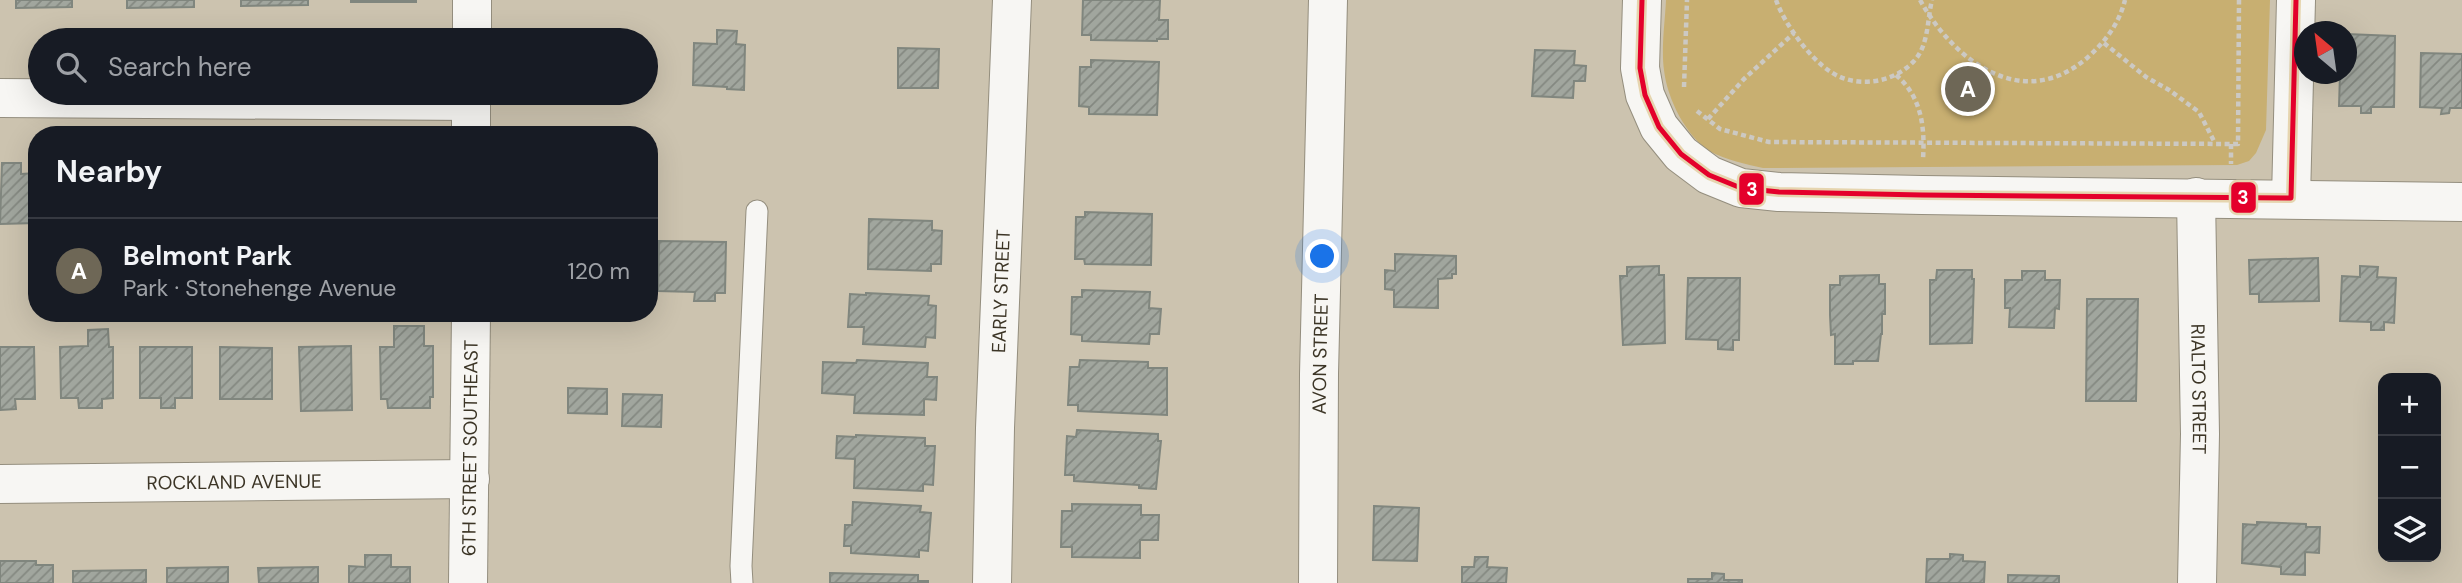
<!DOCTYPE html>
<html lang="en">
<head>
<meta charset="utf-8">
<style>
  body { margin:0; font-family:"DM Sans",sans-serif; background:#20242c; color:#f1f3f6 }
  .controls { position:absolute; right:21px; bottom:21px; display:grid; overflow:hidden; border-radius:14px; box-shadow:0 7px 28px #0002 }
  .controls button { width:63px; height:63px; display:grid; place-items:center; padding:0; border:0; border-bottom:2px solid #363941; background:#171b24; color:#f1f3f6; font:35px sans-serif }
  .compass { position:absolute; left:2294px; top:21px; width:63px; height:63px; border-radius:50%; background:#171b24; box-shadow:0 7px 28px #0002; rotate:331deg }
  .you { position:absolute; left:1323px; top:257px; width:24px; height:24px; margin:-18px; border:5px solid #fff; border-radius:50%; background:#1a73e8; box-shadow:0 0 0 10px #1a73e833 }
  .badge { display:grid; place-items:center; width:46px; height:46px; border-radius:50%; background:#6e6756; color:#fff; font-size:23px; font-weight:700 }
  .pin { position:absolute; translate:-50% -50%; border:4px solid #fff; box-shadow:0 2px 7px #0006 }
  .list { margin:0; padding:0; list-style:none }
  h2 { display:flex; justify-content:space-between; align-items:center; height:91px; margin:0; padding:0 28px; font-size:30px }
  h2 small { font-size:23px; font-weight:400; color:#9ea1a6 }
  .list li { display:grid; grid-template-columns:46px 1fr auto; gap:21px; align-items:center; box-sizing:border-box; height:105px; padding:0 28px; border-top:2px solid #363941 }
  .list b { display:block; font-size:26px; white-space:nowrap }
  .list p { margin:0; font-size:23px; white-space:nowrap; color:#9ea1a6 }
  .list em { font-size:23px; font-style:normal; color:#9ea1a6 }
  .icon { flex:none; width:38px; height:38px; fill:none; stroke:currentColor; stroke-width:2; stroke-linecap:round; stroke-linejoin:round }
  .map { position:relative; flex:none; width:2462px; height:583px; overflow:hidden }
  .search { position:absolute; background:#171b24; box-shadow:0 7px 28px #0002; left:28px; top:28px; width:630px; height:77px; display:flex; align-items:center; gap:18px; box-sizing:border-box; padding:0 24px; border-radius:38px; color:#9ea1a6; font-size:26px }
  .panel { position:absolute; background:#171b24; box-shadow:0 7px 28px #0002; left:28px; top:126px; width:630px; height:196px; border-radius:28px }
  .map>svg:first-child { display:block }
</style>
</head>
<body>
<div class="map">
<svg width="2462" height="583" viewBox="0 0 2462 583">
  <defs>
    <pattern id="building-hatch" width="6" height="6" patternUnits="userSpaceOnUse" patternTransform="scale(1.75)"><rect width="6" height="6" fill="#a1a69e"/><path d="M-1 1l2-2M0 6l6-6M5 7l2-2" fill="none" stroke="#848881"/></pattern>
  </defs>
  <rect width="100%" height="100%" fill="#ccc3af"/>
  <path fill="#c8af71" d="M1666,0h604l-4,130 -10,23 -7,8 -12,4 -474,3c-18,-4 -36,-8 -52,-16 -25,-15 -44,-54 -47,-82 -3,-22 1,-48 2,-70z"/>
  <g fill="url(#building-hatch)" stroke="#80867e" stroke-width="2">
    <path d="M16,0h56v7l-56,1z"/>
    <path d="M127,0h67v7l-67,1z"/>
    <path d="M241,0h67v5l-67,1z"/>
    <rect x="351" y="0" width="65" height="2"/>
    <path d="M1083,0h77l-1,20h9v19h-11v2l-66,-1v-5h-9z"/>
    <path d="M717,30l20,1 -1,13 9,1 -1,45 -17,-1v-2l-34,-2 1,-42 23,1z"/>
    <path d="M2346,34l49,2 -1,71h-23v6h-10v-7h-22l1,-32h6z"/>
    <path d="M898,48l41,1 -1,39h-40z"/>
    <path d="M1535,50l40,1 -1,14 12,1 -1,15h-11l-1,17 -41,-2z"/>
    <path d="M2421,53l41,1v54h-12l-1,5 -8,1 1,-6 -22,-1z"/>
    <path d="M1091,60l68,2 -2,53 -68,-1v-7l-10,-1 1,-39h11z"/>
    <path d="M2,163h19v11l14,-1 1,50 -36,1z"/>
    <path d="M1085,212l67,2 -1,51 -66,-1 -1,-5h-9l1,-42h9z"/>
    <path d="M869,219l63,2v9l10,1 -1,33h-10v7l-63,-2z"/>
    <path d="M659,241l67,1 -1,51h-10v8h-21l1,-9 -37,-1z"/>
    <path d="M1395,254l61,2v18h-4v4l-14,1v29l-44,-1v-17l-9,-1v-19l10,1z"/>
    <path d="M2318,258l1,43 -60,1v-8h-9l-1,-34z"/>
    <path d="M1659,266v9h5l1,68 -42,2 -3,-69h7v-9z"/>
    <path d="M2360,266l18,1 -1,10 19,1 -2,45 -10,-1v8h-13v-8l-31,-1 2,-45 18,1z"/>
    <path d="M1937,270h35v9h2l-2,64 -42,1v-64h6z"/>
    <path d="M2022,271h23v9h15l-1,29 -4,-1 -1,20 -45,-1 1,-19h-5v-28h17z"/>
    <path d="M1879,275v9h6v30h-3v20h-1l-3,27h-25v3h-18v-30l-4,1 -1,-20v-30h10v-9z"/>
    <path d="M1688,278h52l-1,62h-6v10l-15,-1v-9l-32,-1z"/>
    <path d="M1082,290l68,2 -1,16 12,1 -2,25h-9l-1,10 -67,-3v-6l-11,-1 1,-37h10z"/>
    <path d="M866,293l63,3 -1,9 8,1 -1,32 -9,-1 -1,10 -62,-3 1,-17h-16l2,-33 16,1z"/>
    <path d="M2087,299h51l-2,102h-50z"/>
    <path d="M394,326h30v20h9v51h-3v11h-42l-1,-9h-6l-1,-52h14z"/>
    <path d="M108,329l1,18h4v51l-11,1v9h-23l-1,-10h-17l-1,-51 28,-1v-16z"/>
    <path d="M351,346l1,64 -51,1 -2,-64z"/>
    <path d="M0,347h34l1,52h-20l1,10 -16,1z"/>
    <path d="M140,347h52v51h-17v10h-14v-10h-21z"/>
    <path d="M220,347l52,1v51h-52z"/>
    <path d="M857,360l71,3 -1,14h10l-1,23 -12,-1v16l-70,-2 1,-18 -33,-2 1,-31 33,1z"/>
    <path d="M1080,360l68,2v6h19v47l-89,-4v-6h-10l2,-38h9z"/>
    <path d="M568,388l39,1v25l-39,-1z"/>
    <path d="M623,394l39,1 -1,32 -39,-1z"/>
    <path d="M1077,430l81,4v7h3l-5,48 -17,-1v-3l-65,-4v-6h-9l2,-39 9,1z"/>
    <path d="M856,435l69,3v8h10l-2,39 -10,-1v7l-69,-3 1,-29 -19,-1 1,-22 19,1z"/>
    <path d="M853,502l68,4 -1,6 11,1 -3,38 -9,-1v7l-68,-4v-7h-7l1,-21h7z"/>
    <path d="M1072,504l69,1v10h18l-1,25h-18v18l-68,-1v-10h-11l1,-36h10z"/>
    <path d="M1374,506l45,2 -2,53 -44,-1z"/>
    <path d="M2257,522l49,2v3h14l-1,26 -14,-1v23l-24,-1v-7l-39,-4 1,-39 14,1z"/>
    <path d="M1950,554l13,1v6l22,1 -1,21h-58l1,-24h23z"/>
    <path d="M365,555h26v12h19v16h-61v-17l16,1z"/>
    <path d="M1475,557h13l-1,10 20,1 -1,15h-44v-16h12z"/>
    <path d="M0,561h36v4h17v18h-53z"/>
    <path d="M228,567v16h-61v-15z"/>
    <path d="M318,567v16h-59l-1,-15z"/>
    <path d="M146,570v13h-73v-12z"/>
    <path d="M830,573l88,2v6h10v2h-98z"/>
    <path d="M1712,573l12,1v6h18v3h-54v-4h24z"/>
    <path d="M2008,575l51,1v7h-51z"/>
  </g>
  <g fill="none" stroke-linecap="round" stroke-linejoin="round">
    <g stroke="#948e7e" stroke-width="23">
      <path id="service" d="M742,583l-1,-17 16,-355"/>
    </g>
    <g stroke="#948e7e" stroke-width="40">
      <g id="minor">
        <path d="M1642,0l-2,68 5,27 14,32 22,27 28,21 32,13 38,4 143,3 540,7"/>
        <path d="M472,40v-40"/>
        <path d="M0,98l471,3"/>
        <path d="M471,135v-42"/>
        <path id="s1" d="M2196,197l4,237 -3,149"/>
        <path d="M2291,198l5,-198"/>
        <path id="s2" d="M0,484l470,-5"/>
        <path id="s3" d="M468,583l3,-270"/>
        <path id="s4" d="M992,583l3,-155 17,-428"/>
      </g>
    </g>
    <g stroke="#948e7e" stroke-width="40">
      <g id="secondary">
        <path id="s5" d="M1318,583l1,-209 9,-374"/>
      </g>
    </g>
    <g stroke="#ccc9c3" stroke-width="4.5" stroke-dasharray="5 3.5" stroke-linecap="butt">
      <path d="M1776,0c8,23 34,59 55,72 25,17 63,11 83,-11 15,-16 13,-41 18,-61"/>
      <path d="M1920,0c34,61 102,113 167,58 18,-16 32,-34 38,-58"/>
      <path d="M2104,43l42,34 23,13 30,22 16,31"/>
      <path d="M1896,75c26,22 29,53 27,84"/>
      <path d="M1684,87l3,-87"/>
      <path d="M1697,111l23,18 49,13 469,2 1,-144"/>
      <path d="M1708,119l36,-40 50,-46"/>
      <path d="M2231,144v20"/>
    </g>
    <use href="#service" stroke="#f7f6f3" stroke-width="21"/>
    <use href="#minor" stroke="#f7f6f3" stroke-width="38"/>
    <use href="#secondary" stroke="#f7f6f3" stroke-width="38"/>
    <g stroke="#e6d5af" stroke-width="10">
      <path id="bus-1" d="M1642,0l-2,68 5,27 14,32 22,27 28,21 32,13 38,4 143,3 369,3 5,-198"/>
    </g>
    <use href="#bus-1" stroke="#e4002b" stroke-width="5"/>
  </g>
  <g text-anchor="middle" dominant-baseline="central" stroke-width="7" stroke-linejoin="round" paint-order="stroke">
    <g font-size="19" fill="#3c3526" stroke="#e6d5af">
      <text stroke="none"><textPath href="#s4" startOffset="292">EARLY STREET</textPath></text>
      <text stroke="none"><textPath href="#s5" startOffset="229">AVON STREET</textPath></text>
      <text stroke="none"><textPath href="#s1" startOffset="192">RIALTO STREET</textPath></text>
      <text stroke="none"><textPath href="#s3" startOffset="135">6TH STREET SOUTHEAST</textPath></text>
      <text stroke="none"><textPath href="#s2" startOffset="234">ROCKLAND AVENUE</textPath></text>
    </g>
  </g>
  <g stroke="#e6d5af" stroke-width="2.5">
    <rect x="1738" y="172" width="27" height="34" rx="7" fill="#e4002b"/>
    <rect x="2230" y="181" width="27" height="33" rx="7" fill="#e4002b"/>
  </g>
  <g font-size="19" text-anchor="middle" font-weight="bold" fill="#fff">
    <text x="1752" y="196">3</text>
    <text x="2243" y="204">3</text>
  </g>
</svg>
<div class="controls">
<button>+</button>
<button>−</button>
<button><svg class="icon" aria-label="layers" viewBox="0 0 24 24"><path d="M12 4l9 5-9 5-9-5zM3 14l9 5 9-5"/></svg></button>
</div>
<svg class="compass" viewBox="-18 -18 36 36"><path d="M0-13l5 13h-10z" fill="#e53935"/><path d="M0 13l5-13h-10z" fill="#9ea1a6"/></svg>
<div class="you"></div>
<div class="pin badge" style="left:1968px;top:89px">A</div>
<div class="search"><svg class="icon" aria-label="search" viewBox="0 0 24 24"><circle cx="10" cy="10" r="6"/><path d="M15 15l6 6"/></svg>Search here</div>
<section class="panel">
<h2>Nearby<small></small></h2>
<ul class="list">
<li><span class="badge">A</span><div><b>Belmont Park</b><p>Park · Stonehenge Avenue</p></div><em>120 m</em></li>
</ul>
</section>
</div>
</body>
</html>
